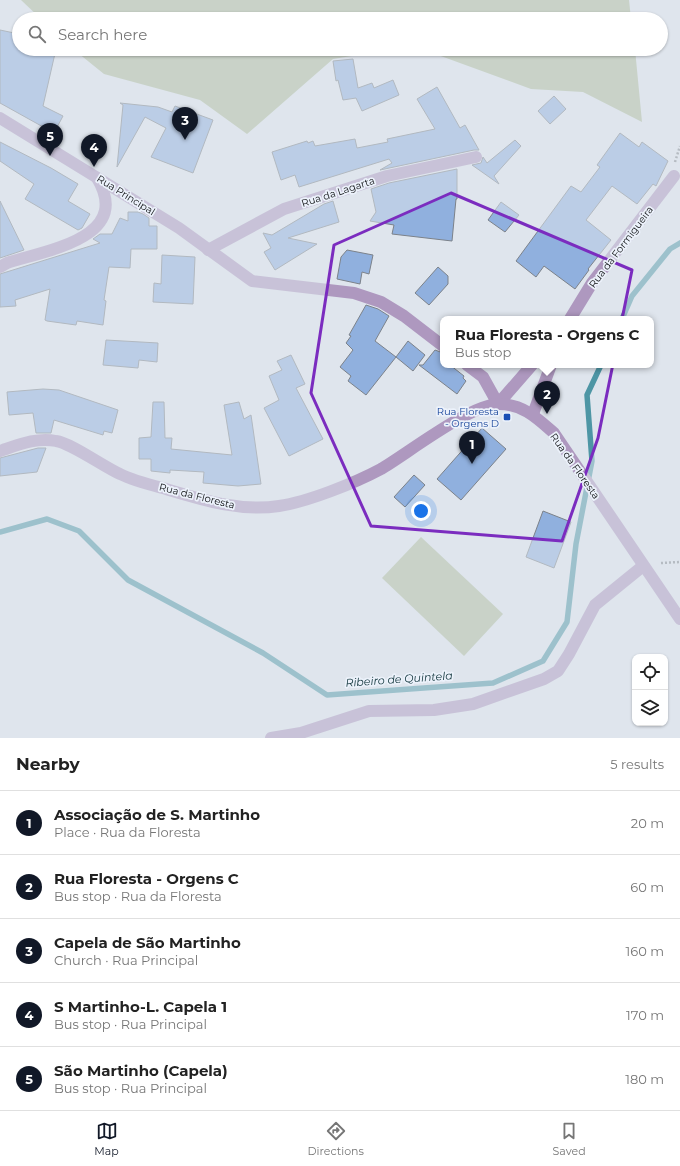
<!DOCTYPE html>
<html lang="en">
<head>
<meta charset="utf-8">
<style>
  body { margin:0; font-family:Montserrat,sans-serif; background:#f6f6f6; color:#222 }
  .controls { position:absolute; right:12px; bottom:12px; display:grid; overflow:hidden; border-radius:8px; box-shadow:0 1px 3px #0004 }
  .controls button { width:36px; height:36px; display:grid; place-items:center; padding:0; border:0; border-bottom:1px solid #e0e0e0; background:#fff; color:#222; font:20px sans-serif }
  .you { position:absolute; left:421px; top:511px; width:14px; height:14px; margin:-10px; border:3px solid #fff; border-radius:50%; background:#1a73e8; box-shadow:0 0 0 6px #1a73e833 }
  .badge { display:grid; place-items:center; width:26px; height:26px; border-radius:50%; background:#111827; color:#fff; font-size:13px; font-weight:700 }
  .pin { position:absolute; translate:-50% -33px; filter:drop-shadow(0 1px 2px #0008) }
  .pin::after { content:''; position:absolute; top:21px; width:14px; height:12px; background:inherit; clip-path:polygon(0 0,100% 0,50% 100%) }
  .popup { position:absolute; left:440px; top:316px; width:214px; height:52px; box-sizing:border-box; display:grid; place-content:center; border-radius:8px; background:#fff; filter:drop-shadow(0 1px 3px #0005); font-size:13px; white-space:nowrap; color:#767676 }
  .popup b { font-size:15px; color:#222 }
  .popup::after { content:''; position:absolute; left:50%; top:100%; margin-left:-8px; border:8px solid transparent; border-top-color:#fff }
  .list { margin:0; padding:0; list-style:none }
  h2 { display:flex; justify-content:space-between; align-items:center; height:52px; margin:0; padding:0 16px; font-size:17px }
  h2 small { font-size:13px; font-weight:400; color:#767676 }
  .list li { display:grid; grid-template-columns:26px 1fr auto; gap:12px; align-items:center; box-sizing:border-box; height:64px; padding:0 16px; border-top:1px solid #e0e0e0 }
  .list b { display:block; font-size:15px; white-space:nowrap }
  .list p { margin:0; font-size:13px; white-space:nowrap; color:#767676 }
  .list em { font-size:13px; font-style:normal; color:#767676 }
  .icon { flex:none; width:22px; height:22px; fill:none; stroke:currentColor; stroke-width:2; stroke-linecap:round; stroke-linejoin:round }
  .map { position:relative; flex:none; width:680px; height:738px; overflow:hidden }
  .search { position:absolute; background:#fff; box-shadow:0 1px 3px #0004; left:12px; right:12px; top:12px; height:44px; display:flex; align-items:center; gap:10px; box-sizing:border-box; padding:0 14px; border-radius:22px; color:#767676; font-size:15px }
  .sheet { height:372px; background:#fff }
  nav { display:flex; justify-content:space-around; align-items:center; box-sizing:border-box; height:56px; border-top:1px solid #e0e0e0; background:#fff; font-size:11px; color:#767676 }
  nav a { display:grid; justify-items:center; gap:2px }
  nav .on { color:#111827 }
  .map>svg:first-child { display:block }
</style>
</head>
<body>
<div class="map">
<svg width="680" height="738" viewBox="0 0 680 738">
  <rect width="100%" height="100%" fill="#dfe5ed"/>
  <g fill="#afbb9c">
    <path d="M21,0h608l2,19h-590z"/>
    <path d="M73,49h562l7,73 -59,-30 -52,-3 -93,-34 -43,-6 -62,10 -86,75 -47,-34 -96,-26z"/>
    <path d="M421,537l82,77 -39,42 -82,-78z"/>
  </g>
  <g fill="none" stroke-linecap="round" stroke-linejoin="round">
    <g stroke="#4e96a5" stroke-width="5.5">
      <path d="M622,319l10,-23 38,-47 10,-6"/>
      <path d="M0,532l47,-13 32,12 49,49 135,73 64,42 166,-12 50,-22 24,-39 9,-78 16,-83 -5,-66 14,-30"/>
    </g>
  </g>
  <g fill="#90b0de" stroke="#7c828a">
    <path d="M0,30l19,4v15h37l-13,57 20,10 -9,17 -54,-30z"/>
    <path d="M353,59l5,29 14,-5 2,5 19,-8 6,15 -37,16 -6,-13 -13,2 -5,-20 -2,1 -3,-20z"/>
    <path d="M437,87l23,41 5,-3 14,25h-5l-94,20 12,-7 -3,-4 -90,28 -4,-12 -14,5 -9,-28 35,-11 1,2 5,-2 2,5 40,-7 2,9 31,-6 -1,-3 48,-10 -18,-30z"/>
    <path d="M554,96l12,13 -16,15 -12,-13z"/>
    <path d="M120,103l38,4 14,5 3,-6 38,14 -20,53 -42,-16 15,-29 -21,-11 -28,50 6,-62z"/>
    <path d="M620,133l19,14 3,-5 26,19 -12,25 -3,-2 -16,20 -25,-18 -26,34 25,20 -23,29 1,1 -14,19 -31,-23 -8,11 -20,-16 55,-75 10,6 19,-25 -3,-2z"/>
    <path d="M515,140l6,6 -27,30 5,8 -27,-19 9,-2 2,-6 4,6z"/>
    <path d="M0,142l51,26 27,16 -10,17 22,13 -8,14 -4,2 -53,-31 9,-15 -34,-23z"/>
    <path d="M457,169v30h-1l-4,42 -60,-7 2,-9 -24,-4 6,-9 -5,-23 18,-6z"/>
    <path d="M0,201l24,49 -24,8z"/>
    <path d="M333,201l6,21 -51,16 29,6 -42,26 -11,-18 7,-4 -8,-15 9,2 52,-31z"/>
    <path d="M501,202l18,13 -14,17 -17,-12z"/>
    <path d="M128,212h10l5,2 6,4v8h8v23h-26l-1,19 -21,-1 -5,33 2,1 -3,24 -26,-4 -1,4 -29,-4 -2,-1 5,-31 -35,11 1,6 -16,1v-33l100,-31 -7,-4 7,-5h12l8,-16 8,3z"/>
    <path d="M347,250l26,5 -4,19 -7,-2 -2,12 -23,-5 4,-22z"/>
    <path d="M162,255l33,2 -2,47 -40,-2 1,-19 7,1z"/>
    <path d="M438,267l10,9v8l-19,21 -14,-12z"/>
    <path d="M366,305l12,4 11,7 -14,25 21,16 -30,38 -18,-14 3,-5 -11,-9 13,-17 -7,-7 5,-7 -2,-1z"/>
    <path d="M106,340l52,3 -1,19 -18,-2 -1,8 -35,-3z"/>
    <path d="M408,341l17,14 -12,16 -17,-14z"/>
    <path d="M435,350l8,3v12h7l14,11 -1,2 3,3 -9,13 -38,-29h4z"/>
    <path d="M291,355l14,29 -9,4 27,51 -34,17 -25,-48 15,-8 -10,-24 13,-6 -5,-9z"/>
    <path d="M43,389l16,1 59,20 -6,23 -8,-2 -1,4 -49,-15 -3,13h-15l-3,-20 -24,2 -2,-23z"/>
    <path d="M153,402h11l1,36h7l-1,11 61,6 -8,-50 15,-3 5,17 7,-4 10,69 -23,2 -35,-3 1,-11 -34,-2v3l-19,-2v-12h-12v-21l12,-1z"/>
    <path d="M482,428l24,21 -45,51 -24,-21z"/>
    <path d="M38,448h8l-9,24 -37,4v-18z"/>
    <path d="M414,475l11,10 -20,22 -11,-10z"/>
    <path d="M543,511l28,11 -17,46 -28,-11z"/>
  </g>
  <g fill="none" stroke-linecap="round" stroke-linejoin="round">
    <g stroke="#84888e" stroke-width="2.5" stroke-dasharray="2 2" stroke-linecap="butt">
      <path d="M675,162l5,-16"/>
      <path d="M661,563l19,-1"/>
    </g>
    <g stroke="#ae98bf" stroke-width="12">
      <path d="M0,118l179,110 73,53 102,12 27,9 23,14 39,30"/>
      <path d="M208,250l76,-41 103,-33 89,-19"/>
      <path d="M0,267l7,-4c40,-13 126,-25 90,-85"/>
      <path d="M570,319l22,-36 82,-107"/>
      <path d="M467,365l16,12 15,27 34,-39"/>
      <path d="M533,414l18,-49"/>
      <path d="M0,451c18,-6 37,-14 56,-10 15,2 48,26 64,33 14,7 31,11 46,15 37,11 74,23 113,17 28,-4 76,-23 102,-37 27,-16 90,-65 118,-65 24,0 38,14 55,29l126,186"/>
      <path d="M271,738l30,-5 68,-22 65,-1 39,-6 71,-25 14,-8 11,-17 26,-49 48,-39"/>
    </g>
  </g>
  <path d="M0 0H680V738H0ZM451,193l181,77 -34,168 -36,103 -191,-15 -60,-133 23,-148z" fill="#dfe5ed" fill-opacity=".55" fill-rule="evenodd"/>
  <path fill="none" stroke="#7b2cbf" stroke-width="3" stroke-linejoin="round" d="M451,193l181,77 -34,168 -36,103 -191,-15 -60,-133 23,-148z"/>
  <rect fill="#1a4fb4" stroke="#ecf2fb" stroke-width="1.5" x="503" y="413" width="8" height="8" rx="2"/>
  <g text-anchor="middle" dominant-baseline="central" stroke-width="3.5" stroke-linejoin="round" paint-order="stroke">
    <g font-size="10" fill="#0f1114" stroke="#ecf2fb">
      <text transform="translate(338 192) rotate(-18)">Rua da Lagarta</text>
      <text transform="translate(126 195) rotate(32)">Rua Principal</text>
      <text transform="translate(621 247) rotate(-53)">Rua da Formigueira</text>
      <text transform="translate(575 466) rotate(55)">Rua da Floresta</text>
      <text transform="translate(197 496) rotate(14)">Rua da Floresta</text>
    </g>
    <g font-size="10" fill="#164399" stroke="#ecf2fb" text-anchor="end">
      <text x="499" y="411">Rua Floresta<tspan x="499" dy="12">- Orgens D</tspan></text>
    </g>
    <g font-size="11" font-style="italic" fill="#0e3239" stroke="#ecf2fb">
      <text transform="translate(399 679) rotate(-4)">Ribeiro de Quintela</text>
    </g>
  </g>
</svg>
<div class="controls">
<button><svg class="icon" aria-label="locate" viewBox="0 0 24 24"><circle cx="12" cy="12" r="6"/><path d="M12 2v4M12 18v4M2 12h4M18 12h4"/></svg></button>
<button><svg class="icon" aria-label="layers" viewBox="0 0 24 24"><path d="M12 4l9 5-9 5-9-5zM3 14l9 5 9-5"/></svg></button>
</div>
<div class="you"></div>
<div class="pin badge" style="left:472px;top:464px">1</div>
<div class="pin badge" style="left:547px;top:414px">2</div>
<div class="popup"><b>Rua Floresta - Orgens C</b>Bus stop</div>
<div class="pin badge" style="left:185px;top:140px">3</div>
<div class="pin badge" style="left:94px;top:167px">4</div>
<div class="pin badge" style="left:50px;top:156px">5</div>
<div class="search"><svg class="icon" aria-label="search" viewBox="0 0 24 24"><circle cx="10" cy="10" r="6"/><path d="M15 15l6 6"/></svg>Search here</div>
</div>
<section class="sheet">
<h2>Nearby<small>5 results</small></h2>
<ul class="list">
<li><span class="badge">1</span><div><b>Associação de S. Martinho</b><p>Place · Rua da Floresta</p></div><em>20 m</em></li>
<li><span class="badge">2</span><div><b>Rua Floresta - Orgens C</b><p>Bus stop · Rua da Floresta</p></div><em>60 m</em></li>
<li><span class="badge">3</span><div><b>Capela de São Martinho</b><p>Church · Rua Principal</p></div><em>160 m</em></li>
<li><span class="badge">4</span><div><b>S Martinho-L. Capela 1</b><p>Bus stop · Rua Principal</p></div><em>170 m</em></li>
<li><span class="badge">5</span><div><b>São Martinho (Capela)</b><p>Bus stop · Rua Principal</p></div><em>180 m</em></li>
</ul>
</section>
<nav>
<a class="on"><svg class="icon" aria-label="map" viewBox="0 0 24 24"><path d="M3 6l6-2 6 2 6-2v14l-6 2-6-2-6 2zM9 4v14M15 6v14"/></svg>Map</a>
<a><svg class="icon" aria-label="directions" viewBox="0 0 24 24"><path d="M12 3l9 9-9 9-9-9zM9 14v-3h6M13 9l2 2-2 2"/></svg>Directions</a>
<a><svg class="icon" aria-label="saved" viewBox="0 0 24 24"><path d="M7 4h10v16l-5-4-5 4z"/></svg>Saved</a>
</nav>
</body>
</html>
